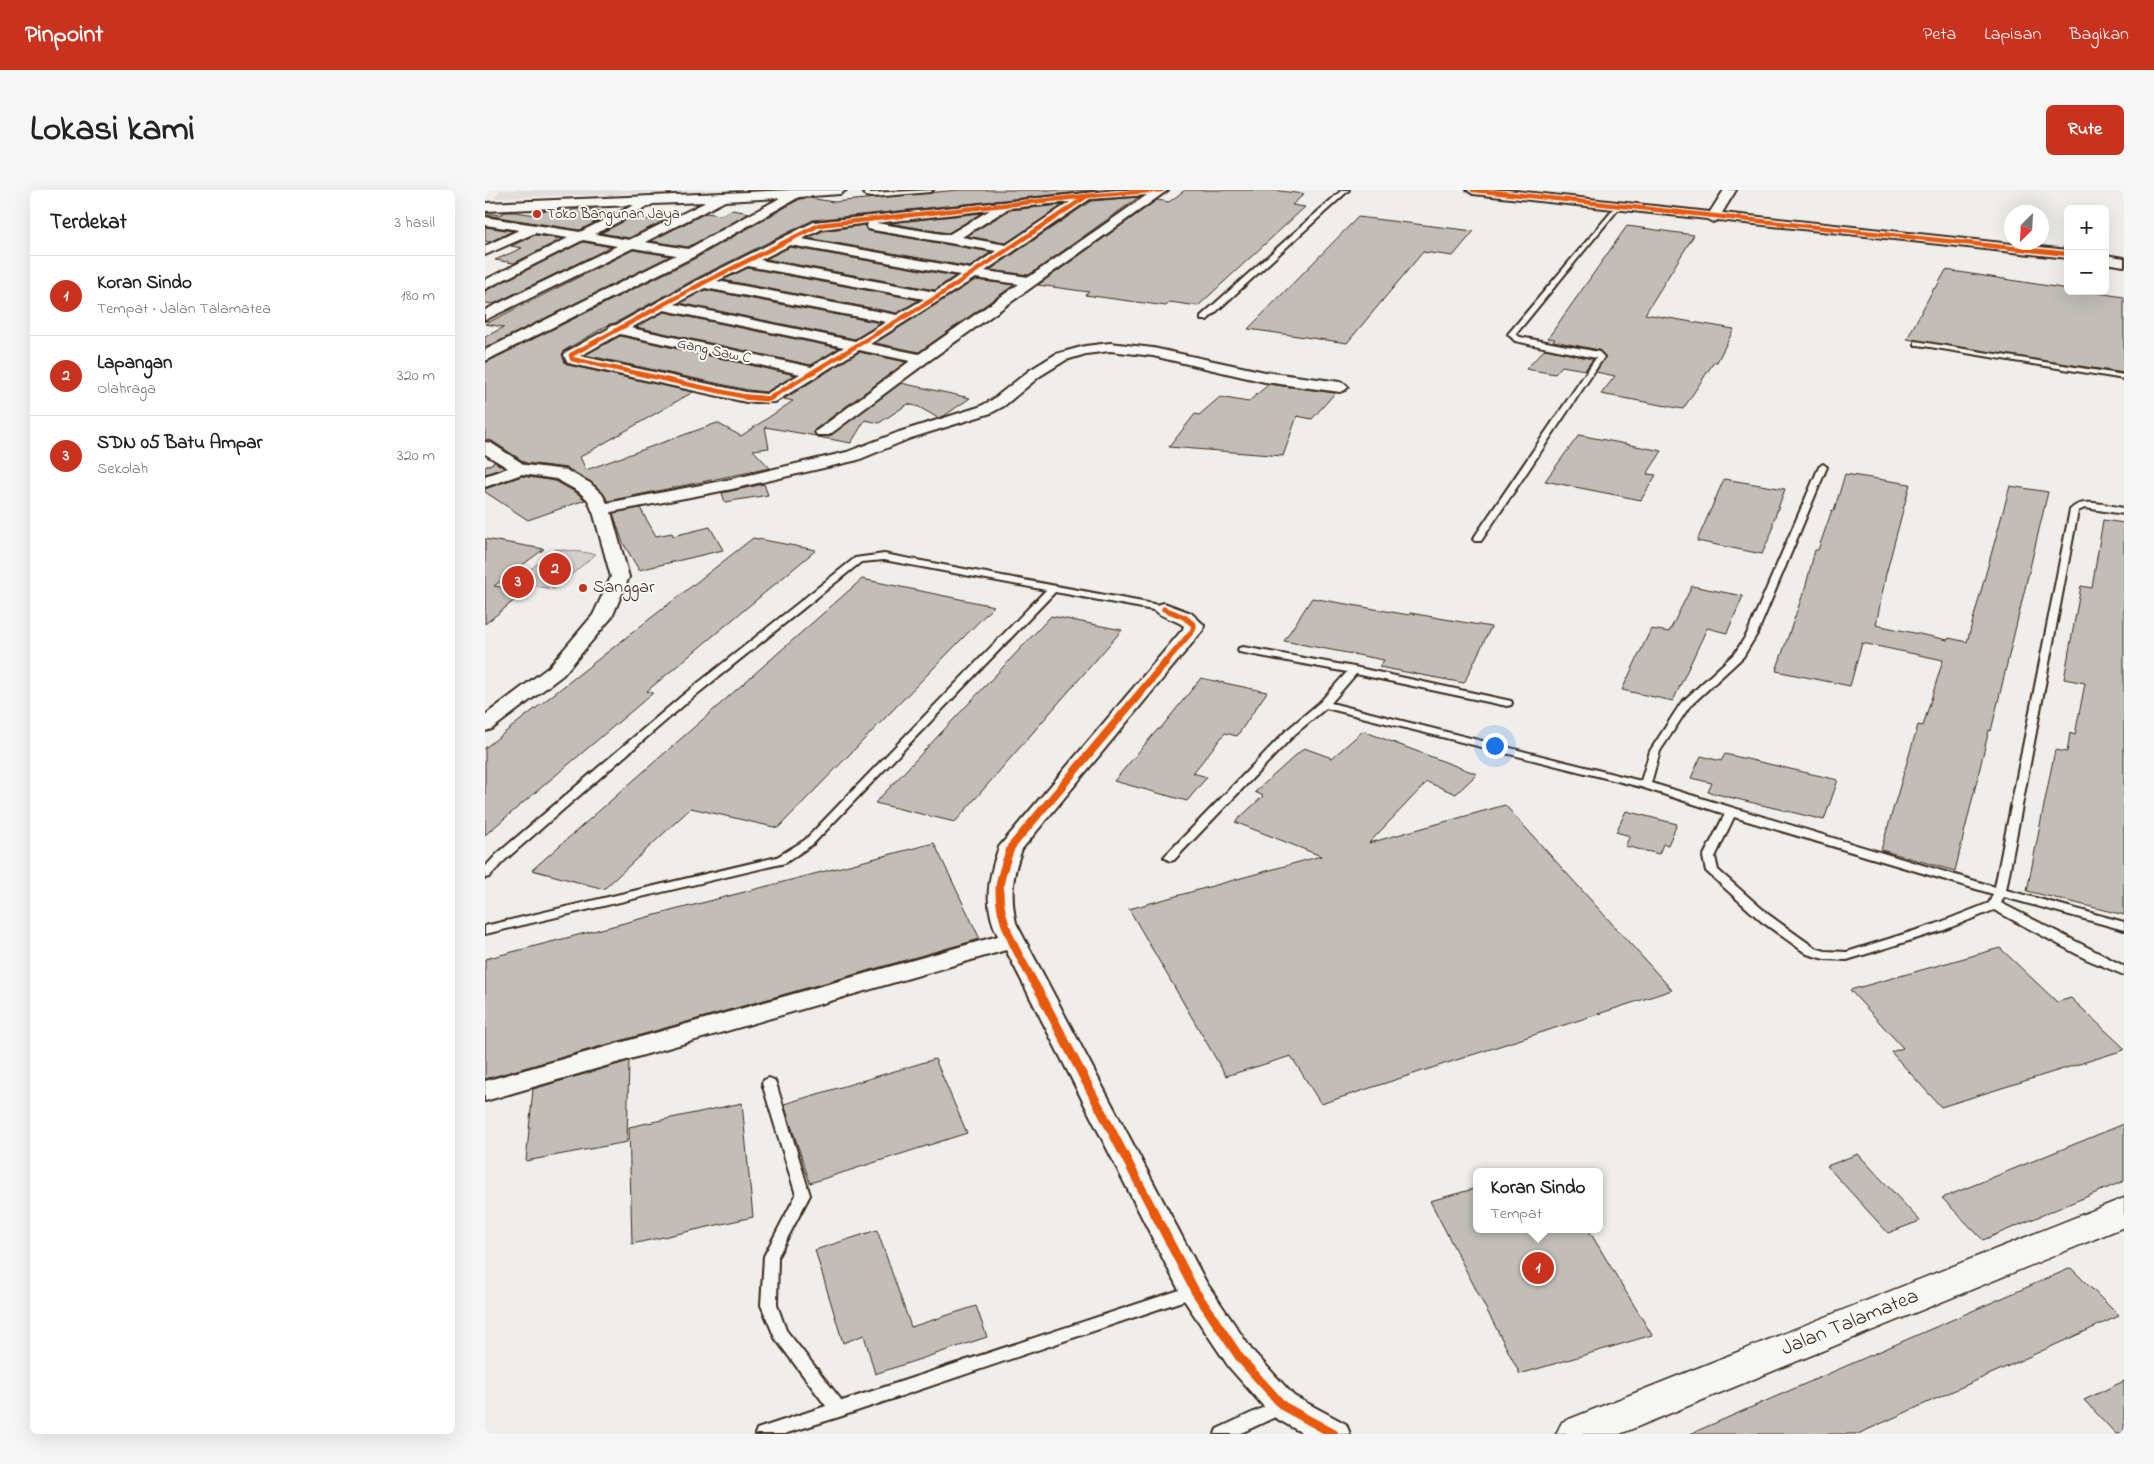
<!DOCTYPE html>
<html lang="id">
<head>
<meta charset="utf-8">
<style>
  body { margin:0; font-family:"Indie Flower",sans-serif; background:#f6f6f6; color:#222 }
  .controls { position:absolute; right:15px; top:15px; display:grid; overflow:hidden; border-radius:8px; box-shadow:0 5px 20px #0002 }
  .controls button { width:45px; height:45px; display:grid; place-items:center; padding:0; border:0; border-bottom:1px solid #e0e0e0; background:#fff; color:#222; font:25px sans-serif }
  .compass { position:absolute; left:1519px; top:15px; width:45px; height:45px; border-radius:50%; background:#fff; box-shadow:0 5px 20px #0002; rotate:204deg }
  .you { position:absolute; left:1009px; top:555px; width:18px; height:18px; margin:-12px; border:4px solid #fff; border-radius:50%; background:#1a73e8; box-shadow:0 0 0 8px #1a73e833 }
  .badge { display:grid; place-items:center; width:32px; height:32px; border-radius:50%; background:#c8321e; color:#fff; font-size:16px; font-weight:700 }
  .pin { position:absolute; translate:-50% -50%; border:2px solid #fff; box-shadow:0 1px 5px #0006 }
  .popup { position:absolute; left:988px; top:978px; width:130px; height:65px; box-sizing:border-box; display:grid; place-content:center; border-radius:8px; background:#fff; filter:drop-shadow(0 1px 4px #0005); font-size:16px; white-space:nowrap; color:#767676 }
  .popup b { font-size:19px; color:#222 }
  .popup::after { content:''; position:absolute; left:50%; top:100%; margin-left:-10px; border:10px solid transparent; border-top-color:#fff }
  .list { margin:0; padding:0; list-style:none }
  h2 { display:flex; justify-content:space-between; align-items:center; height:65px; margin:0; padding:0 20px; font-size:21px }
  h2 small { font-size:16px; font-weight:400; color:#767676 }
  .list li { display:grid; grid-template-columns:32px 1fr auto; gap:15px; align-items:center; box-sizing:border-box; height:80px; padding:0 20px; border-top:1px solid #e0e0e0 }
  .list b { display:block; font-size:19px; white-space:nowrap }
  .list p { margin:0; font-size:16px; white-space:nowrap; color:#767676 }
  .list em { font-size:16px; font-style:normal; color:#767676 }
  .map { position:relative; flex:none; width:1639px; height:1244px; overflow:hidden; border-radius:8px }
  header { display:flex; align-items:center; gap:30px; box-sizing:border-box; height:70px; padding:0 25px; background:#c8321e; color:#fff }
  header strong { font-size:24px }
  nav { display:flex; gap:28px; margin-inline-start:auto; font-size:18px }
  .intro { display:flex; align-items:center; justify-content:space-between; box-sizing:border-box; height:120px; padding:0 30px }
  h1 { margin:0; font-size:35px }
  .button { padding:12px 22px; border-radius:8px; background:#c8321e; color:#fff; font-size:18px; font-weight:700 }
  main { display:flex; gap:30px; padding:0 30px }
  aside { flex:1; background:#fff; border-radius:8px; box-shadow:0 5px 20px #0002 }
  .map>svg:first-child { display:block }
</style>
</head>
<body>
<header>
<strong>Pinpoint</strong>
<nav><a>Peta</a><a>Lapisan</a><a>Bagikan</a></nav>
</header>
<div class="intro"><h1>Lokasi kami</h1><a class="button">Rute</a></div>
<main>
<aside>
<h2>Terdekat<small>3 hasil</small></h2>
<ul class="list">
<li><span class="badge">1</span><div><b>Koran Sindo</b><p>Tempat · Jalan Talamatea</p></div><em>180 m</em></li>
<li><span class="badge">2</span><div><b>Lapangan</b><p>Olahraga</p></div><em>320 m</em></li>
<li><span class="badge">3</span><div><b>SDN 05 Batu Ampar</b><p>Sekolah</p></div><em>320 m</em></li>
</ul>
</aside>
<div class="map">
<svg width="1639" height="1244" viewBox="0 0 1639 1244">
  <rect width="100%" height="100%" fill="#efeeea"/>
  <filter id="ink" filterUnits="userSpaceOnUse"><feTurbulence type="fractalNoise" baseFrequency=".02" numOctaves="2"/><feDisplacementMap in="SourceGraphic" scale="10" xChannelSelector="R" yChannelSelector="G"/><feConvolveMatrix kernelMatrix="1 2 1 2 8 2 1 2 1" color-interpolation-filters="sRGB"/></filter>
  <g filter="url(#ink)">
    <path fill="#e2dfdb" d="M15,0h224l-230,8z"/>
    <path fill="#d4d1cc" stroke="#887e75" d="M71,359l40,5 -42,35 -41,-6z"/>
    <g fill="#c2bdb7" stroke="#3b2a1e">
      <path d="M473,0h140l-285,30 -116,58 -82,45 -5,1 -45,26 -3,4 3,9 7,3 121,26 -113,65 6,13 131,-47 24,13 52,-35 -9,-2 75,-47 47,10 -92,68 2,6 -51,-9 4,21 -16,2 17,18 -162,33 -5,-8 -12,-11 -24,-14 -41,-5 -34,-22 -7,-2v-76l211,-105 104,-59 9,-1 25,4z"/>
      <path d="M700,0h87l32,4 -12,11 13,2 -107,99 -28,-4 -4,4 -81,-11 4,-3 -51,-7 119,-85 12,2z"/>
      <path d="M654,7l-110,78 -39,-5 101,-69z"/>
      <path d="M578,15l-57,38 -39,-7 43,-26z"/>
      <path d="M90,19h13l25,4 -33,17 -95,-15v-2l14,2 7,-3h9l21,3 9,-5 23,2z"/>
      <path d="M247,20l18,3 -62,34 -37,-6 55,-28 15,2z"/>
      <path d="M497,23l-34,20 -59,-10z"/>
      <path d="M174,26l10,2 -40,20 -28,-5 32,-16 19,3z"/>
      <path d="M873,27l116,14 -21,25 -30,-4 -76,91 -99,-14z"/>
      <path d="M380,35l3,6 123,21 -21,15 -162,-29 15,-7z"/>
      <path d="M1142,36l67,9 -49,79 89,15 -17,33h-3l-31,47 -82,-15 14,-18 -19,-4 9,-16 -6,-6 -46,-9 2,-2 -7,-1z"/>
      <path d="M0,37l28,4 -24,11 -4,-1z"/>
      <path d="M50,45l27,4 -48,24 -19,-3 27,-12 -11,-2z"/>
      <path d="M98,52l28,5 -118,57 -8,-1v-12z"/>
      <path d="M305,57l165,29 -20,14 -169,-31z"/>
      <path d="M148,60l37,6 -185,92v-11l19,-10 -19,-3z"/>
      <path d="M263,78l171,32 -22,13 -174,-33z"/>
      <path d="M1461,80l122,19v2h16l40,6v76l-217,-34 27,-51h2z"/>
      <path d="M490,90l39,5 -95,67 -44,-9z"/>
      <path d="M220,100l176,33 -26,16 -175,-36z"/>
      <path d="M179,122l175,36 -28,17 -175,-38z"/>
      <path d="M135,146l175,39 -29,17 -18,-2 -163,-35z"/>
      <path d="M1060,159l48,10 -8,11 -23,-4 -7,8 -29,-5z"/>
      <path d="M416,193l69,15 -26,18 -6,2 -19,-11 -11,-3 -29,19 -14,-3 -14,23 -33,-6 12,-1z"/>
      <path d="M784,194l66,9 -23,26 -15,-3 -14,40 -114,-9 26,-33 4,1 21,-18 28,5z"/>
      <path d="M1094,245l83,16 -15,23 9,1 -15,25 -96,-19z"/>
      <path d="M10,272l9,6 -19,6v-7z"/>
      <path d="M1360,284l65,10 -24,90 -10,51 72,15 1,-2 18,4 43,-156 38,6 -57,239 -2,-1 -34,141 -74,-21 37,-125 5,1 20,-66 -81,-17 -12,43 -74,-15 30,-86 9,-35h3l14,-40 2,1z"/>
      <path d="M37,286l33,5 22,12 8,7 -57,20 -43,-28v-3z"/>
      <path d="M1239,289l61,10 -12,33v7l-11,25 -65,-13z"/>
      <path d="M279,294l4,11 -43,7 -3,-9z"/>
      <path d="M155,318l16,28 16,-3 1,3 37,-9 13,23 -84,20 -16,-27 -10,-30z"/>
      <path d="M1618,330l21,3v392l-97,-24 28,-141 12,2 3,-19 5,2 10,-52 -21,-4 17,-93 11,2z"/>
      <path d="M268,348l63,12 -169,141 6,2 -168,142v-87z"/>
      <path d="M0,349l59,10 -50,37 32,5 -41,33z"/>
      <path d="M377,389l132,27 -216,222 -87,-20 -87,81 -72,-19z"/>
      <path d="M1207,396l51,10 -16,37 -20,-5 -34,73 -51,-11 29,-61 18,3z"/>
      <path d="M827,408l97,17 1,-2 81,14 -27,56 -85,-16 5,-7 -100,-19z"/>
      <path d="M566,426l71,14 -167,192 -80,-19z"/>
      <path d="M716,488l66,14 -30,44 -12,-3 -32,40 14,4 -20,24 -73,-20 44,-52h2z"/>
      <path d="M878,541l114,43 -21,20 -29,-12 -58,61 136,-38 167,185 -351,114 -30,-48 -65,20 -97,-167 192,-53 -86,-34 28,-26 -8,-4 49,-44 28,10z"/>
      <path d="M1240,564l113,26 -14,40 -116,-28 4,-9 -21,-5 10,-22 20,5z"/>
      <path d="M1141,621l51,13 -9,21 -5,-1 -4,10 -34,-8 5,-10 -14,-4z"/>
      <path d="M449,653l46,96 -495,140v-120z"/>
      <path d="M1515,758l57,54 14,-4 53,50v2l-183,57 -50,-55 12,-4 -53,-58z"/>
      <path d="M450,869l32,74 -157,50 -26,-79z"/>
      <path d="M144,871l-2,81 -101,19 7,-72z"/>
      <path d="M257,913l11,114 -121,27 -3,-117z"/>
      <path d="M1639,934v57l-141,59 -41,-42z"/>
      <path d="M1373,964l62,67 -32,12 -61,-67z"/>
      <path d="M992,998v41h111l64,106 -132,39 -90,-173z"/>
      <path d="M392,1040l34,97 65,-21 11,31 -112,37 -11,-39 -21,8 -28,-93z"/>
      <path d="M1586,1078l48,48 -261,118h-168z"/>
      <path d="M1639,1191v53h-8l-32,-34z"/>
    </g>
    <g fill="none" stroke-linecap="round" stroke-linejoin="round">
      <g stroke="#3b2a1e" stroke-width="4">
        <g id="service">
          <path d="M377,0h6l2,3 63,-3 -3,2 -58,5 -6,-1z"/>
          <path d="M857,0h7l-142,130h-6v-4z"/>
          <path d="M1133,14l2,1v2l-104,127 4,3 79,15 5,5 -123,184h-6l-2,-2 123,-181 -81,-17 -7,-7z"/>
          <path d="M1430,151l209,34v4l-206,-34h-3z"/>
          <path d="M1338,274l4,3 -70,167 -14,23 -54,50 -29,44 -9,32 344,104 75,-377c12,-14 38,-4 54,-2v6l-39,-6 -7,3 -72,379 118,32v8l-120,-33 -3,6 123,63v9l-38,-16 -92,-49 -50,20 -97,30 -23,-1 -17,-5 -46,-33 -55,-50 -3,-14 22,-43 -84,-27 -315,-79 -31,26 -121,126 -4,1 -6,-4 123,-127 33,-28 27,-30 -108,-20 -1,-2 1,-2 4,-1 111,20 157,34 1,2 -1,2 -4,1 -151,-32 -25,29 310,78 9,-30 31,-48 54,-50 12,-19 72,-167zM1249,627l259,77 -4,9 -53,21 -89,28 -22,-1 -10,-3 -46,-33 -51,-45 -3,-13z"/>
          <path d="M399,364l280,52 5,3 -5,3 -109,-20 -242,252 -28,19 -300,71v-8l292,-69 28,-17 241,-250 -162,-30 -23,2 -170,137 -186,161 -16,17 -4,1v-11l12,-13 186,-159 172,-137z"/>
          <path d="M284,888l5,2 2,3 34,112 -32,61 -1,49 9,25 56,71 353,-116 5,2 3,4 -3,4 -361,122 -55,17h-29l2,-5 69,-23 -51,-68 -14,-33 3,-49 32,-61 -34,-112 2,-3z"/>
          <path d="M797,1209l6,2 2,5 -2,5 -49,23h-24l2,-5z"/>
        </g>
      </g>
      <g stroke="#3b2a1e" stroke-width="4">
        <g id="minor">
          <path d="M307,0h54l-6,4 -41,3 -104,59 -210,105v-11l191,-95 -43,-7 -148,72v-10l132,-64 -34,-6 -98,49v-9l83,-42 -33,-5 -50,22v-9l34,-16 -34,-5v-8l95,15 54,-27 -149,6v-8zM295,8l-92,51 -43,-7 80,-41zM221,12l-77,38 -34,-6 58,-30z"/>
          <path d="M631,0h52l-241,172 -98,73h-12l-2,-3 95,-71 -51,-11 -84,52h-29l-174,-38 -5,-2 -3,-7 2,-3 42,-23 2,-3 6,-1 82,-45 116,-58zM662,5l-118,82 -44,-6 105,-72zM585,12l-64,43 -44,-8 47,-29zM505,20l-42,25 -72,-12zM383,33l-1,3 1,3 5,1 123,21 -26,18 -168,-30 20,-10zM305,55l170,30 -25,17 -175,-32zM263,76l176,33 -27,16 -180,-34zM490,88l44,6 -100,70 -49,-10zM220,98l181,34 -31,19 -180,-37zM179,120l180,37 -33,20 -180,-39zM135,144l180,40 -34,20 -20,-2 -166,-36z"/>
          <path d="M982,0h40l203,22 14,-22h12l-14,23 346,37v8l-350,-38 -5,2 -6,-3 -234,-25z"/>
          <path d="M1620,65l19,3v8l-19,-3z"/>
          <path d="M625,153l43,5 112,24 75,10 5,2 3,3 -3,3 -5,2 -75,-10 -112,-26 -43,-5 -24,3 -20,6 -26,16 -36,30 -13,7 -80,25 -53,22 -126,29 -121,23 18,65 -17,40 -49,58 -71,54 -7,2v-16l64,-48 44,-52 18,-38 -17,-62 -6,-15 -10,-9 -22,-12 -34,-5 -37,13v-11l23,-8 -23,-14v-12l6,1 34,22 41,5 24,13 12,11 5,9 125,-24 115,-27 52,-20 80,-25 13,-7 38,-30 26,-16 29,-8z"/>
          <path d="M679,413l27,10 13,12 -1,5 -181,219c-10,26 -12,47 -6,74l190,359 45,67 43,47 52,28 4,10h-46l-32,-18 -43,-49 -45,-67 -178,-350 -521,151v-20l513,-145c-15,-31 -10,-58 1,-89l184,-218 1,-3c-8,-7 -24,-8 -30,-17l3,-4z"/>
        </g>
      </g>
      <g stroke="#3b2a1e" stroke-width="3">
        <path id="tertiary" d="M1639,1008v29l-504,207h-64l6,-12z"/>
      </g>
      <use href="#service" fill="#f6f6f2" fill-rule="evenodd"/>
      <use href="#minor" fill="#f6f6f2" fill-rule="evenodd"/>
      <use href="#tertiary" fill="#f6f6f2" fill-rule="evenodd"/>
      <g stroke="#f6f6f2" stroke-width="6">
        <g id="cycleway-far3">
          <path d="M988,0l595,64"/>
          <path d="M602,6l75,-6"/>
          <path d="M274,208l-13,-1 -174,-38 -1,-4 132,-72 116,-58 268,-29"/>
          <path d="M285,208l167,-101 150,-101"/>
        </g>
      </g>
      <g stroke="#f6f6f2" stroke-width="8">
        <g id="cycleway-far2">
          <path d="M260,207l24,2 3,-2"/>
          <path d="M679,419l20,8 10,8 -1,5 -28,33"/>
        </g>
      </g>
      <g stroke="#f6f6f2" stroke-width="11">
        <path id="cycleway-far1" d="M560,812c-18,-34 -50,-78 -45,-118 2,-13 7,-25 11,-37l155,-185"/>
      </g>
      <g stroke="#f6f6f2" stroke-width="12">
        <path id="cycleway" d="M559,811l151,290 45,67 43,48 51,28"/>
      </g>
      <use href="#cycleway-far3" stroke="#e8590c" stroke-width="4.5"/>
      <use href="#cycleway-far2" stroke="#e8590c" stroke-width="5.5"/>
      <use href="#cycleway-far1" stroke="#e8590c" stroke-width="8"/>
      <use href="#cycleway" stroke="#e8590c" stroke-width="9"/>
    </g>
  </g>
  <g fill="#c8321e" stroke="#f6f6f2" stroke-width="2">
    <circle cx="52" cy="24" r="5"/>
    <circle cx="98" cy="398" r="5"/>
  </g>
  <g text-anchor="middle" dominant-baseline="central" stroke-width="4" stroke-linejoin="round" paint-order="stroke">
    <g font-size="15" fill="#3b2a1e" stroke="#f6f6f2" text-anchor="start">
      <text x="62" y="24">Toko Bangunan Jaya</text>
    </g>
    <g font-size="15" fill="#3b2a1e" stroke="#f6f6f2">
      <text transform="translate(229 161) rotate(12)">Gang Saw C</text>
    </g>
    <g font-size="18" fill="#3b2a1e" stroke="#f6f6f2" text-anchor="start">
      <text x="108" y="398">Sanggar</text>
    </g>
    <g font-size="21" fill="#3b2a1e" stroke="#f6f6f2">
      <text transform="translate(1365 1133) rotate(-22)">Jalan Talamatea</text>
    </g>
  </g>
</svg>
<div class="controls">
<button>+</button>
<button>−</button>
</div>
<svg class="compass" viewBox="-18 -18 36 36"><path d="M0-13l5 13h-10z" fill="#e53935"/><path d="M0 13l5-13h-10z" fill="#767676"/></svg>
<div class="you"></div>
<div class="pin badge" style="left:1053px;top:1078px">1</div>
<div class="popup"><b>Koran Sindo</b>Tempat</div>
<div class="pin badge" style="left:70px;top:379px">2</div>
<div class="pin badge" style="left:33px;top:392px">3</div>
</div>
</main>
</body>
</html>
